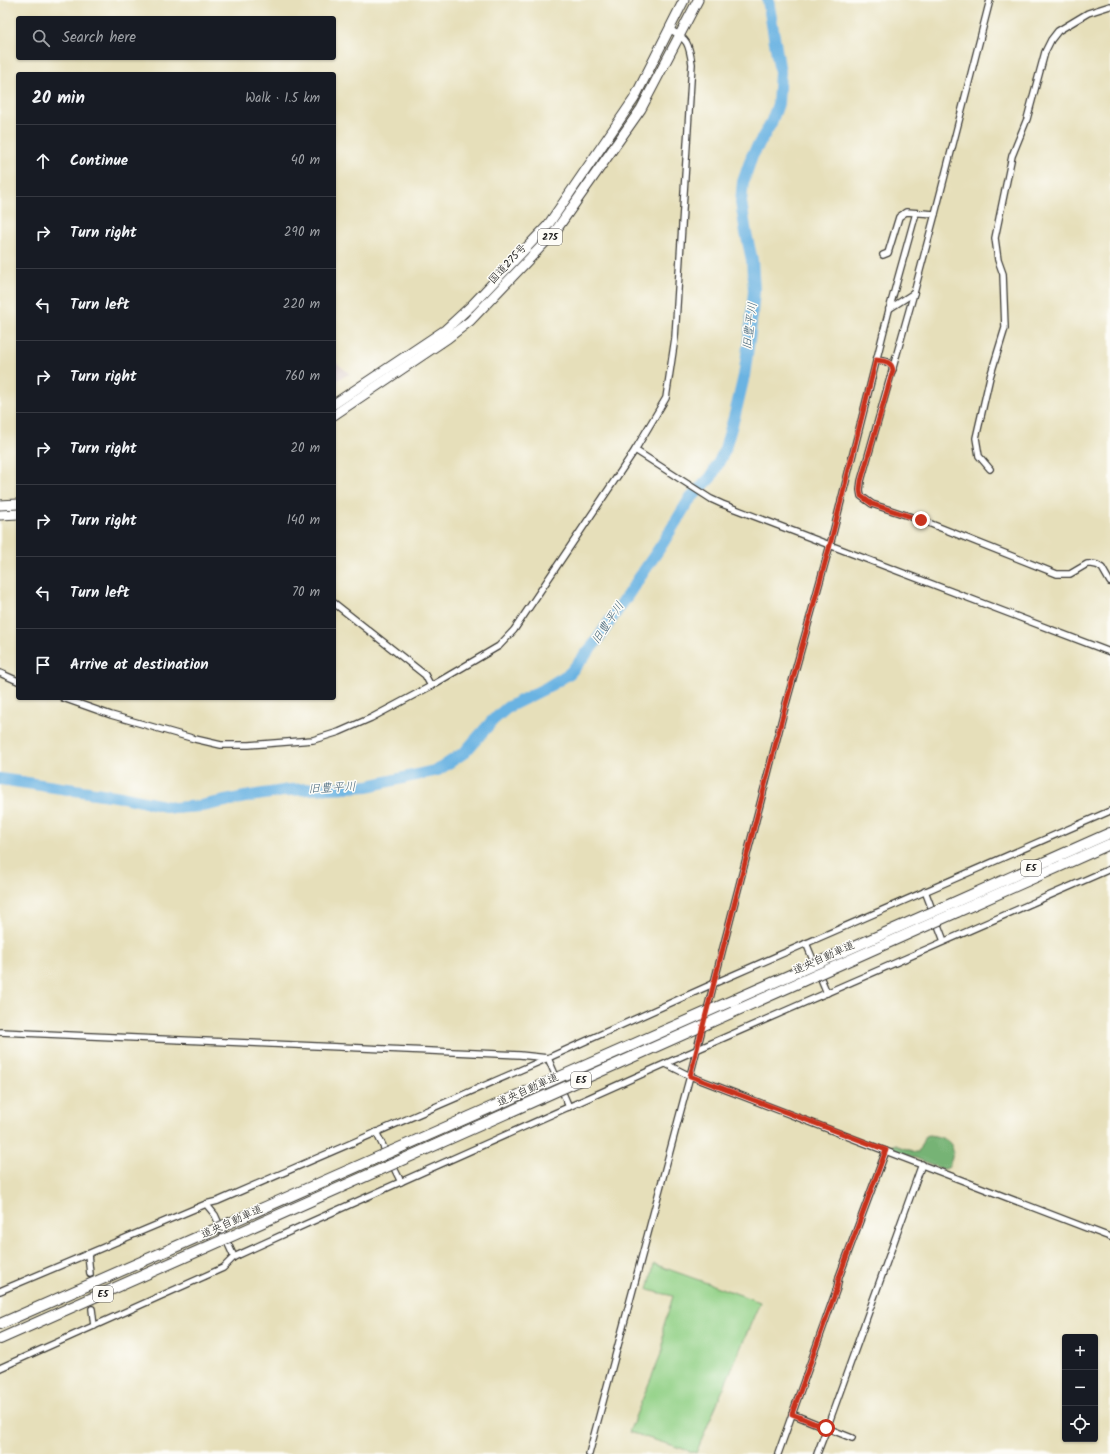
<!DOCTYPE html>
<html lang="en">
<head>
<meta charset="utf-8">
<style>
  body { margin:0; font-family:Kalam,"Klee One",sans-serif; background:#242831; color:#f1f3f6 }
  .controls { position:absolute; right:12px; bottom:12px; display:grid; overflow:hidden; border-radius:4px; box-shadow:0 1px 3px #0004 }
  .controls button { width:36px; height:36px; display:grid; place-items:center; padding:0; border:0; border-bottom:1px solid #363941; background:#171b24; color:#f1f3f6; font:20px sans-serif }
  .stop { position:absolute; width:12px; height:12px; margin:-9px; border:3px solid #c8321e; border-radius:50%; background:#fff }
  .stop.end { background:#c8321e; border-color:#fff; box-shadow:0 1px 4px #0008 }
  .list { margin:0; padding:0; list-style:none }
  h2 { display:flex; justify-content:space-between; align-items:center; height:52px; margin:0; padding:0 16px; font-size:17px }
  h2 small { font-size:13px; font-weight:400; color:#9ea1a6 }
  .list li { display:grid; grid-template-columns:26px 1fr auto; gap:12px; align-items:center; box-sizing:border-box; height:72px; padding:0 16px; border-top:1px solid #363941 }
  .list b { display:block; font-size:15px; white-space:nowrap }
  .list em { font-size:13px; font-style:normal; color:#9ea1a6 }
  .icon { flex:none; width:22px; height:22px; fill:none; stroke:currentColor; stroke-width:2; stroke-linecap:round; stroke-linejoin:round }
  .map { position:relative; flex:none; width:1110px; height:1454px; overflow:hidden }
  .search { position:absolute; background:#171b24; box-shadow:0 1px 3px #0004; left:16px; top:16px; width:320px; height:44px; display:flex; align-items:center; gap:10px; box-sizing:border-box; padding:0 14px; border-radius:4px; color:#9ea1a6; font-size:15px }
  .panel { position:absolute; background:#171b24; box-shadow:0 1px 3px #0004; left:16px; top:72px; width:320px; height:628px; border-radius:4px }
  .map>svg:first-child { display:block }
</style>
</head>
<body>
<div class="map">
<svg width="1110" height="1454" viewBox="0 0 1110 1454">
  <rect width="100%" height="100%" fill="#fdfcf7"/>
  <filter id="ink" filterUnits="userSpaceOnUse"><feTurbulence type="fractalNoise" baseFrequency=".025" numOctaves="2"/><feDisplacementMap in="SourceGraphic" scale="8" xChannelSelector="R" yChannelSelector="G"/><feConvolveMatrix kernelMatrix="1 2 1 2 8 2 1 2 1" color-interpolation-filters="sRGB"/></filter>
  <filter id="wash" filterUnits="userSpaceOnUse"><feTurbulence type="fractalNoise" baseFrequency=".012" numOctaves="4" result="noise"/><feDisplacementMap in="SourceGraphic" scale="16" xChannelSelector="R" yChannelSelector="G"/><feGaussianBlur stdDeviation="0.9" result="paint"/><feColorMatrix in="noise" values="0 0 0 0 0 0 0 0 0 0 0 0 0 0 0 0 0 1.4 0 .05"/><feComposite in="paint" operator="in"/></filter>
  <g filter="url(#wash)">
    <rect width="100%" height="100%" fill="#e6dfba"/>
    <path fill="#d1bfbd" d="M334,361l16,13 -16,7z"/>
    <path fill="#93d187" stroke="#587652" d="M654,1264l106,38 -64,151 -67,-21 34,-83v-21l10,-32 -25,-6z"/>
    <path fill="#76b374" stroke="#496848" d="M928,1135c10,1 25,4 25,17 0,4 -3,11 -4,15l-4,2h-3l-51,-21 1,-3h3l20,7h3l7,-16z"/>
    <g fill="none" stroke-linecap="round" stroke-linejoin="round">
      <path stroke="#6ab3e2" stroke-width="12" d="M0,779l122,18 52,11 27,-2 49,-10 40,-6 78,-4 70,-16 27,-18 28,-32 15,-13 38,-19 24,-15 25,-30 66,-97 28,-46 22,-23 13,-25 11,-38 9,-38 6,-43 4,-42 -2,-31 -6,-27 -5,-31 2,-20 9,-26 19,-33 7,-19 2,-32 -12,-72"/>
    </g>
  </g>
  <g filter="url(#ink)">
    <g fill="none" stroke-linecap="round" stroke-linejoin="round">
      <path stroke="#beb89a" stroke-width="5.5" stroke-dasharray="5.5 3" stroke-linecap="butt" d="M90,1274l2,35"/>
      <g stroke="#3a3934" stroke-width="8">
        <g id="minor">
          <path d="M883,255l5,-2 11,-36 7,-5 29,2 55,-214"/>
          <path d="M914,293l-53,188 -1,9 1,6 11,8 49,16 136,54h13l17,-10h5l5,1 5,3 8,14"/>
          <path d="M889,309l25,-16 21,-79"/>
          <path d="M876,360c7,1 15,1 17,9"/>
          <path d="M635,450l76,49 11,5 388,148"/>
          <path d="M990,469l-11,-13 -3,-18 14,-61 15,-49 -2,-54 -5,-14 -3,-22 17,-82 15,-37 18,-67 6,-12 7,-9 30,-18 22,-7"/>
          <path d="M334,603l91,72 6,11"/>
          <path d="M0,673l18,8"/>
          <path d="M63,698l48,17 84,24 26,6h28l64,-5 26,-8 32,-14 60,-32 68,-40 15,-16 121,-180 31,-52 9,-60 17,-274c-3,-20 -4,-25 -23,-35"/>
          <path d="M925,891l19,50"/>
          <path d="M806,943l21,50"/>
          <path d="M0,1032l520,23 28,3 21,49"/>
          <path d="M666,1064l24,12 420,161"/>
          <path d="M376,1132l25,50"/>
          <path d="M206,1204l9,11 19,42"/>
          <path d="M88,1254l2,20"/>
          <path d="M0,1291l206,-87 12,-3 330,-143 167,-75 395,-172"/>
          <path d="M92,1309l2,17"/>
          <path d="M0,1368l223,-100 11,-11 70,-32 392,-175 414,-181"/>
          <path d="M792,1414l35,14 -10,26"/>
          <path d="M852,1438l-25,-10 95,-264"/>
          <path d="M589,1454l101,-378 94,-365 46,-166 59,-235 27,-97"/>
          <path d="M778,1454l59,-166 2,-11 47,-126"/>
        </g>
      </g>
      <g stroke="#3a3934" stroke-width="11">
        <g id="trunk">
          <path d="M334,404l111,-74 26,-24 77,-81 86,-126 50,-99"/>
          <path d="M334,415l114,-77 22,-17 84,-88 87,-124 57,-109"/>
          <path d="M0,505l18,-1"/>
          <path d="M0,515l18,-1"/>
        </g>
      </g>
      <g stroke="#3a3934" stroke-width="12">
        <g id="motorway">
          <path d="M953,903l157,-70"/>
          <path d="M957,912l153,-68"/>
          <path d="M0,1324l200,-88"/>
          <path d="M0,1339l205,-91"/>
        </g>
      </g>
      <use href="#minor" stroke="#fff" stroke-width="5.5"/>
      <use href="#trunk" stroke="#fff" stroke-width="9"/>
      <use href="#motorway" stroke="#fff" stroke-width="10"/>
      <g stroke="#3a3934" stroke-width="12" stroke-linecap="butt">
        <g id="motorway-bridge">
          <path d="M200,1236l753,-333"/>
          <path d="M205,1248l752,-336"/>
        </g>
      </g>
      <use href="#motorway-bridge" stroke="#fff" stroke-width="10"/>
    </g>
  </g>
  <g fill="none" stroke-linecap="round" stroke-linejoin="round" filter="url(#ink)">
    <path stroke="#c8321e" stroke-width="5" d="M826,1428l-34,-14 45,-126 2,-11 47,-127 -196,-74 94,-365 46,-166 46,-185c8,1 15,1 17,10l-32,111 -1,9 1,6 11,8 49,16"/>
  </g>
  <g text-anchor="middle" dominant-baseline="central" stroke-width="3" stroke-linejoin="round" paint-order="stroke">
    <g fill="#fdfcf7" stroke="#605f5e" stroke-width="1">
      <rect x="538" y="229" width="24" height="16" rx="3"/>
      <rect x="1021" y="860" width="20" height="16" rx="3"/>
      <rect x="571" y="1072" width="20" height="16" rx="3"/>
      <rect x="93" y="1286" width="20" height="16" rx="3"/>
    </g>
    <g font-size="10" font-weight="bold" fill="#1c1c1c">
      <text x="550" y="237">275</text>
      <text x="1031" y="868">E5</text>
      <text x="581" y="1080">E5</text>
      <text x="103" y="1294">E5</text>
    </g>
    <g font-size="11" fill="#1c1c1c" stroke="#fdfcf7">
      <text transform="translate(508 264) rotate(-47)">国道275号</text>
      <text transform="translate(824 958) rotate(-24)">道央自動車道</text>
      <text transform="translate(528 1090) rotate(-24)">道央自動車道</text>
      <text transform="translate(232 1222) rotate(-24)">道央自動車道</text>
    </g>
    <g font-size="12" font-style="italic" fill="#3f6075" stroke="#fdfcf7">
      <text transform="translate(750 326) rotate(-83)">旧豊平川</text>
      <text transform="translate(608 623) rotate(-56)">旧豊平川</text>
      <text transform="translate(332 788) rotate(-3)">旧豊平川</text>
    </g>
  </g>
</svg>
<div class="controls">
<button>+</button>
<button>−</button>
<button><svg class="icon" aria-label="locate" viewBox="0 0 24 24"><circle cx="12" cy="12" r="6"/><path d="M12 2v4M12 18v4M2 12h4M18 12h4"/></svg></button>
</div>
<div class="stop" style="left:826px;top:1428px"></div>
<div class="stop end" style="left:921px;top:520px"></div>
<div class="search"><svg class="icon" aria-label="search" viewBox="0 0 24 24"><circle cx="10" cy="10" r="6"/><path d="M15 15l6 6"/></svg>Search here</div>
<section class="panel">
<h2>20 min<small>Walk · 1.5 km</small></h2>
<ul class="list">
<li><svg class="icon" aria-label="ahead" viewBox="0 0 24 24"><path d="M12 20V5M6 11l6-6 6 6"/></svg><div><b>Continue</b></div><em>40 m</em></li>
<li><svg class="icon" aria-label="right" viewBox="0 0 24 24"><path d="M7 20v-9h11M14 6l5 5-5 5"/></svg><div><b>Turn right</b></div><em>290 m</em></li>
<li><svg class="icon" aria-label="left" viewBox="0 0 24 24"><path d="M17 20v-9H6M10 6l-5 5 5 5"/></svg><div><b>Turn left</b></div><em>220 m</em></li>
<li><svg class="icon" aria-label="right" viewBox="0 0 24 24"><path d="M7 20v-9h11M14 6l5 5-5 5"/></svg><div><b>Turn right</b></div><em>760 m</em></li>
<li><svg class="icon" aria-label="right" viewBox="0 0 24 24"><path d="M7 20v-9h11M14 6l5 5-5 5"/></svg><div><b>Turn right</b></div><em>20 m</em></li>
<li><svg class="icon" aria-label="right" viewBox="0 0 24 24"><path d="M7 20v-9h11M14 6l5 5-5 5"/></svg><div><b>Turn right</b></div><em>140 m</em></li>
<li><svg class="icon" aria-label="left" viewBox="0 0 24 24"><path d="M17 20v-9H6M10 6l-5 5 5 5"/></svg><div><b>Turn left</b></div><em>70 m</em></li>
<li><svg class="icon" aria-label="arrive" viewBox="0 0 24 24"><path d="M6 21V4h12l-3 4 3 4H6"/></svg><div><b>Arrive at destination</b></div></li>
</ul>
</section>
</div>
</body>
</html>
